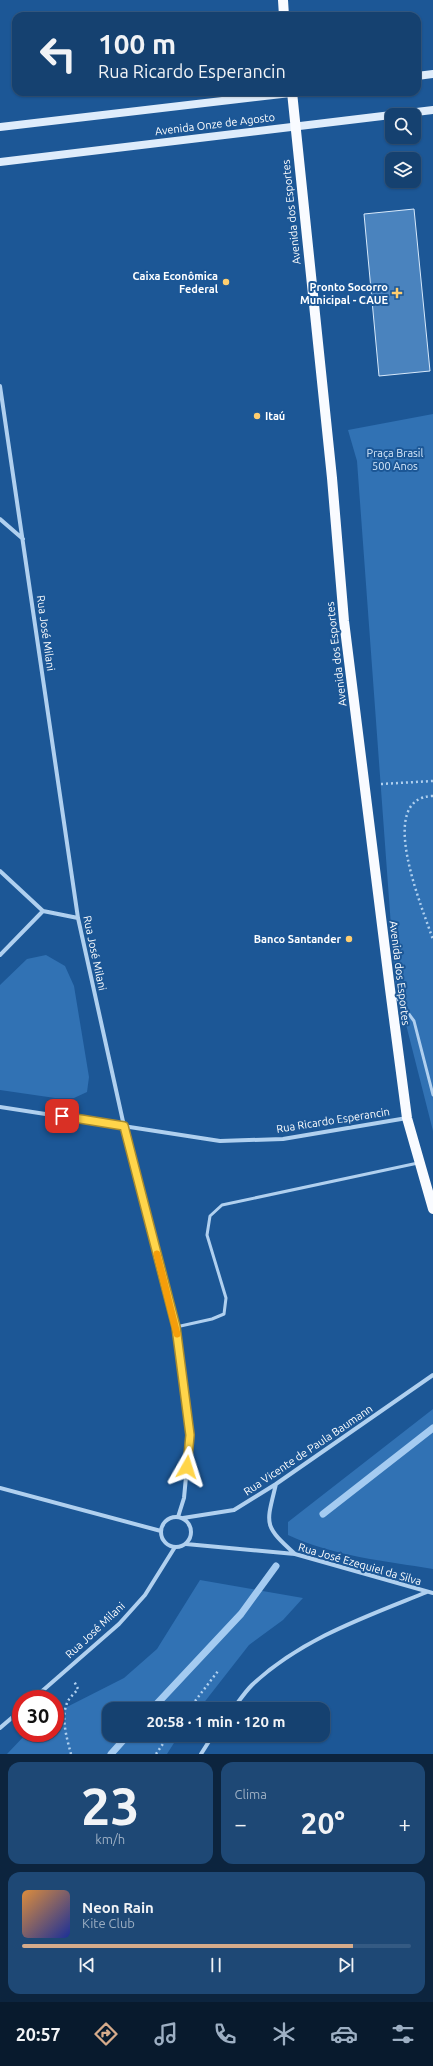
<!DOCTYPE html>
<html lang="pt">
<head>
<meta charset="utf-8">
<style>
  :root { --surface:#154170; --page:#1e4875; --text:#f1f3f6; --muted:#9dafc3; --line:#345a83; --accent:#d6ab8b }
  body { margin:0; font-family:Ubuntu,sans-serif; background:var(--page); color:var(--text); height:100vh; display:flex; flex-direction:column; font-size:15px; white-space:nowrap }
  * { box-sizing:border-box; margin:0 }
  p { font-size:13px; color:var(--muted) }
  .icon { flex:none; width:22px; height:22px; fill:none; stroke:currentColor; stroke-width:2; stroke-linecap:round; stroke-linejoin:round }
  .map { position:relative; height:1754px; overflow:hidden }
  .side { display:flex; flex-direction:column; gap:8px; padding:8px; background:#0c243e; flex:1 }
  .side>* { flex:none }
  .banner { position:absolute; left:12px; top:12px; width:409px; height:84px; border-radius:12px; box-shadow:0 1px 3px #0004,0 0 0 1px var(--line); background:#154170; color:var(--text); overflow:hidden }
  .fabs { position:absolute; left:385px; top:108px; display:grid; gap:8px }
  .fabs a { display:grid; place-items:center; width:36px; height:36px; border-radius:8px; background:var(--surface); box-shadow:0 1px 3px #0004,0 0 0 1px var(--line); font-size:20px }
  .speed { position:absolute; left:12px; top:1690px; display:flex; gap:8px; font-size:20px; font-weight:700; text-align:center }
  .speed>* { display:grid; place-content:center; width:52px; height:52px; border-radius:50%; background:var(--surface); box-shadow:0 1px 3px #0004,0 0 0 1px var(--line); line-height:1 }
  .speed .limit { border:6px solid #d22; background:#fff; color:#111 }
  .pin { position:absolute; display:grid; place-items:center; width:34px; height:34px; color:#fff; margin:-17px; border-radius:8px; box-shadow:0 2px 6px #0006 }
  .me { position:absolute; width:44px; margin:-22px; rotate:6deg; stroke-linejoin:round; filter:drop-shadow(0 0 3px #0008) }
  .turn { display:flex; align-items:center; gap:14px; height:84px; padding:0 20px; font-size:18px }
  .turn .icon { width:52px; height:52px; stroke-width:2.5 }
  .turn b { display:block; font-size:28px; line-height:34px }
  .big { font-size:30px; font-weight:600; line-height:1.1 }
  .side .widget { flex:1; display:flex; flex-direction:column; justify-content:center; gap:6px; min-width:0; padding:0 14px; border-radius:12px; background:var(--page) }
  .side .dial { align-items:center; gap:0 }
  .dial b { font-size:52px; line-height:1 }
  .song { display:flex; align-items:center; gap:12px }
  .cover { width:48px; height:48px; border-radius:6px; background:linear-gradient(135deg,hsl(30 70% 55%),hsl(230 70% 35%)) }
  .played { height:4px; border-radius:2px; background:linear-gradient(90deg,var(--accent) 85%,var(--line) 85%) }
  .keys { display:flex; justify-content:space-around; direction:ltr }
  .heat { display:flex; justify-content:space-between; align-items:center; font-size:22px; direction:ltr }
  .side .tiles { flex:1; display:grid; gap:8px; grid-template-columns:1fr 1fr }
  .widget:last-child { grid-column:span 2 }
  .trip { position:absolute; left:102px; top:1702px; width:228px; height:40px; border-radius:12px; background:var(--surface); box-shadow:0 1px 3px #0004,0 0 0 1px var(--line); font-weight:600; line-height:40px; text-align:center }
  .dock { display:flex; height:64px; justify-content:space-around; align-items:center; background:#081a2d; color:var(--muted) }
  .dock .icon { width:28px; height:28px }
  .dock .current { color:var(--accent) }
  .dock b { font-size:18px; color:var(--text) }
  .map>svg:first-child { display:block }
</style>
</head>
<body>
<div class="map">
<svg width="433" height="1754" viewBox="0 0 433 1754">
  <rect width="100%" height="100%" fill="#1c5796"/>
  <path fill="#3172b4" d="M433,414V1131L395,981L357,461L348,430Z
    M46,955L65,966L74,986L89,1077L87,1092L74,1098H55L0,1090V985L27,959Z
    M433,1409V1569C385,1561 333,1556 288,1535V1522Z
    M200,1580L303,1598L283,1620L249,1645L199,1709H109V1735H179L167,1754H7L27,1733H55V1713L124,1678L157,1649Z"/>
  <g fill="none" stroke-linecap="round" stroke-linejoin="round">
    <path stroke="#a4cbf1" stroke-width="7" d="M323,1514L433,1428
      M152,1709L241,1614L276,1566
      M111,1754L128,1735"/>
  </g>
  <path fill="#4a83be" stroke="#d7e9fb" d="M414,209L430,371L379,376L364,214Z"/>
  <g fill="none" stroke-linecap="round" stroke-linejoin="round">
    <path stroke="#b0d0ef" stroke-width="2.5" stroke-dasharray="2 3" stroke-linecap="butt" d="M381,784L433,781
      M433,796C374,797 424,911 433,940
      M189,1709L218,1671
      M71,1754C67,1739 60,1716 68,1701C70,1697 75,1693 78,1689L74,1681
      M156,1754L169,1735"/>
    <path stroke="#b0d0ef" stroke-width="3" d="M395,995L414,1021L433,1095
      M176,1327L212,1319L224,1314L226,1298L207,1235L210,1216L222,1205L418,1163"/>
    <path stroke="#b0d0ef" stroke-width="4" d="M0,386L78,918L124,1126L176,1327L190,1435L184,1498L178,1517
      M0,519L23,539
      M0,871L43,911L78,918
      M0,955L43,911
      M0,1107L220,1141L283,1139L407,1118
      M276,1484C266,1525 263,1525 295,1554
      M0,1488L161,1531
      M161 1532a15 15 0 1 1 30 0a15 15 0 1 1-30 0Z
      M183,1518L234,1510L276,1484L433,1375
      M186,1544L295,1554L433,1593
      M33,1699L119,1624L145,1595L175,1547
      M233,1709C239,1701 245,1692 252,1685C301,1639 365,1617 427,1592
      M0,1728L21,1710
      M201,1754L213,1735"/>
    <path stroke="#deecfb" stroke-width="8" d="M417,76L433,74
      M0,127L299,92
      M0,162L433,110"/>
    <path stroke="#f9fbff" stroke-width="10" d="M283,0L284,16
      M292,92L332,478L344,621L390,989L407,1118L433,1209"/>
  </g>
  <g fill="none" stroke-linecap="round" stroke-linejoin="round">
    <defs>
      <path id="route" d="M62,1116L124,1126L176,1327L190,1435L187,1467"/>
    </defs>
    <use href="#route" stroke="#a68a30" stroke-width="10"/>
    <use href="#route" stroke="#ffd54a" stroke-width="7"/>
    <path stroke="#f59e0b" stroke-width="7" d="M157,1254L177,1334"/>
  </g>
  <g fill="#ffce6f" stroke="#1c5796" stroke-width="1.5">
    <circle cx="226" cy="282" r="4"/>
    <path d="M395 287h4v4h4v4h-4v4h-4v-4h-4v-4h4z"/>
    <circle cx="257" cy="416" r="4"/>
    <circle cx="349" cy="939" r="4"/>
  </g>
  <g text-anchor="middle" stroke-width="4" stroke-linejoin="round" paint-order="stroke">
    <g font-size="11" fill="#fff" stroke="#1c5796">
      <text transform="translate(215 124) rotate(-7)" y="4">Avenida Onze de Agosto</text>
      <text transform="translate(291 212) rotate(-96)" y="4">Avenida dos Esportes</text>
      <text transform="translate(46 633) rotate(82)" y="4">Rua José Milani</text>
      <text transform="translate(336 654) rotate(-97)" y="4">Avenida dos Esportes</text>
      <text transform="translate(95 953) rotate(78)" y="4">Rua José Milani</text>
      <text transform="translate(400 973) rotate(83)" y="4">Avenida dos Esportes</text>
      <text transform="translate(333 1120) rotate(-9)" y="4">Rua Ricardo Esperancin</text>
      <text transform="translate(308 1450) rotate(-34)" y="4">Rua Vicente de Paula Baumann</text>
      <text transform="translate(360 1564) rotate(16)" y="4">Rua José Ezequiel da Silva</text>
      <text transform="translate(95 1630) rotate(-43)" y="4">Rua José Milani</text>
    </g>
    <g font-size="11" font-weight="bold" fill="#fff" stroke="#1c5796" text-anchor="end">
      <text x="218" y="280">Caixa Econômica<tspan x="218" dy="13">Federal</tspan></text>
      <text x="388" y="291">Pronto Socorro<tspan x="388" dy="13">Municipal - CAUE</tspan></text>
      <text x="265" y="420" text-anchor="start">Itaú</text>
      <text x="341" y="943">Banco Santander</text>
    </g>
    <g font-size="11" fill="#d7e9fb" stroke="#1c5796">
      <text x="395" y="457">Praça Brasil<tspan x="395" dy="13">500 Anos</tspan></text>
    </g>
  </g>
</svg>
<div class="fabs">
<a><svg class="icon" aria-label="search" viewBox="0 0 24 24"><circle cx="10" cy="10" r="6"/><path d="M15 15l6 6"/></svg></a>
<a><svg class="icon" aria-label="layers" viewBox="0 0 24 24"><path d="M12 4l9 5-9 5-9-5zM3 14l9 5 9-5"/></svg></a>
</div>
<div class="speed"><div class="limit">30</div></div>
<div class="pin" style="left:62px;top:1116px;background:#d93025"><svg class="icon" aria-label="arrive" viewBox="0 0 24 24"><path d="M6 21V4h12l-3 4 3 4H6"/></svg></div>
<svg class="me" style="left:187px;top:1467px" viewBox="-20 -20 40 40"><path d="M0-17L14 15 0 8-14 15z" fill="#ffd54a" stroke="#fff" stroke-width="4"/></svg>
<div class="trip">20:58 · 1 min · 120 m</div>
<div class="banner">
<div class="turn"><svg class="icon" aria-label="left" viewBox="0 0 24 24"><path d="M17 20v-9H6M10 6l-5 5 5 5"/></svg><div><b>100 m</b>Rua Ricardo Esperancin</div></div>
</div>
</div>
<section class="side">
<div class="tiles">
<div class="widget dial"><b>23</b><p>km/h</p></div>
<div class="widget"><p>Clima</p>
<div class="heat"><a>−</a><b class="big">20°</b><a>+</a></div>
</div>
<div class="widget">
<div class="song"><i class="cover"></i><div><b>Neon Rain</b><p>Kite Club</p></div></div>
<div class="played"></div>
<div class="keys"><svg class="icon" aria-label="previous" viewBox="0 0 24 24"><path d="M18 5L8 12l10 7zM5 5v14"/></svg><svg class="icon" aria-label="pause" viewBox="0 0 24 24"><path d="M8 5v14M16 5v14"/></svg><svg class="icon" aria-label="next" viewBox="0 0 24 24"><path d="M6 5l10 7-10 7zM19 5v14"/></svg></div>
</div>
</div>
</section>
<nav class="dock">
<b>20:57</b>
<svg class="icon current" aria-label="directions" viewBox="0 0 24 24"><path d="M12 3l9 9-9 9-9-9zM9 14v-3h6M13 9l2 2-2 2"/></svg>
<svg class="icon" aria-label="music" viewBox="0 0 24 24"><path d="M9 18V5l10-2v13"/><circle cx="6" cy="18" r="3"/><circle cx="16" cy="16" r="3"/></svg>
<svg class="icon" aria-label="phone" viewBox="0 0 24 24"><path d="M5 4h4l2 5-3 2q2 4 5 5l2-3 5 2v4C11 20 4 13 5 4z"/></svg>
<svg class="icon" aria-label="climate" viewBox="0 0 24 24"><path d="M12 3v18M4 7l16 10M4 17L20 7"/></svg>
<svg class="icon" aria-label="car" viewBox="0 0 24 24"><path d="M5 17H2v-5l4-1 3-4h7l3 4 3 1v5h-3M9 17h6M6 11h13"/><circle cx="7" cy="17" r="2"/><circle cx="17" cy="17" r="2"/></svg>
<svg class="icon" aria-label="filters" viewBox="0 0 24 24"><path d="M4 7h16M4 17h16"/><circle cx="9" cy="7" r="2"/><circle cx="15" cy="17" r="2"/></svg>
</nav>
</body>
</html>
